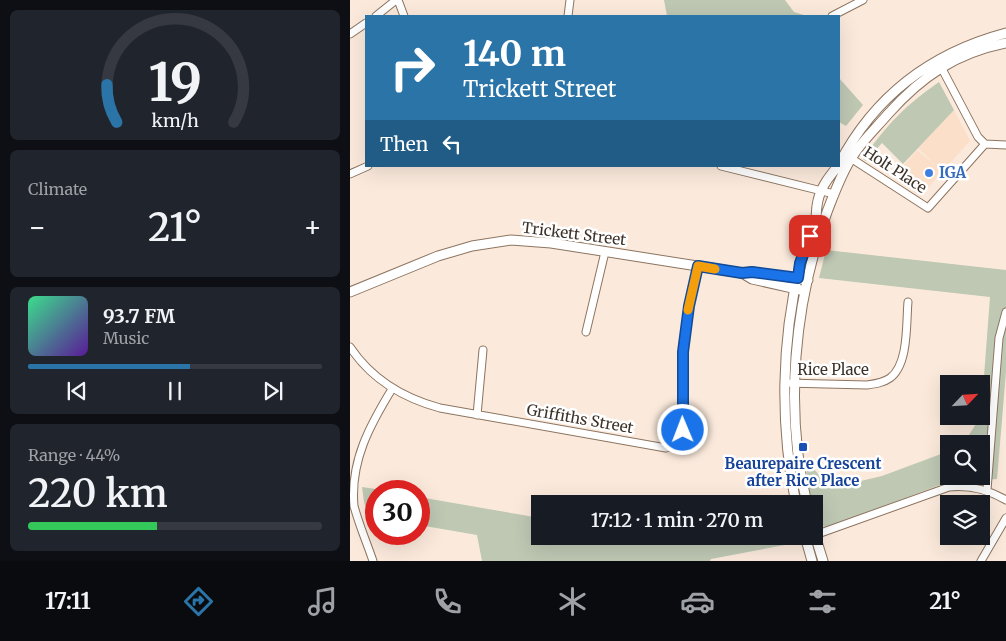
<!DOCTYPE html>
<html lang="en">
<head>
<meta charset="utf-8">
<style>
  :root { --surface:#171b24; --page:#20242c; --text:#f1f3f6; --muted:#9ea1a6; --line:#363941; --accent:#2a74a8 }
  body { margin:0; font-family:Merriweather,serif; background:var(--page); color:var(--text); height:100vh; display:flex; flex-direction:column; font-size:19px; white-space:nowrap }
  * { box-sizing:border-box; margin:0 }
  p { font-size:16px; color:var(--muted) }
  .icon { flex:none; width:28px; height:28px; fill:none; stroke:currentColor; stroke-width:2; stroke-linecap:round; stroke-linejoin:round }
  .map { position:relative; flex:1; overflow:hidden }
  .sheet { display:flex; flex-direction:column; gap:10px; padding:10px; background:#0d0f14; width:350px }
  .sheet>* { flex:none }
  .hud { position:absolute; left:15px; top:15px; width:475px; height:152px; border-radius:0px; box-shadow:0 5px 20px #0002; background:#2a74a8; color:#fff; overflow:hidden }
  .needle { width:32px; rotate:65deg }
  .tools { position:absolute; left:590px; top:375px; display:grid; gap:10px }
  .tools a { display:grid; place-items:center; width:50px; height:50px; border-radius:0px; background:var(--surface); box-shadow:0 5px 20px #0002; font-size:25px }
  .speed { position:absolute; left:15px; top:480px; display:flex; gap:10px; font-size:25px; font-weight:700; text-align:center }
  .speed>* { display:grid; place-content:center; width:65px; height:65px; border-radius:50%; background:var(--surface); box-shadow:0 5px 20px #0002; line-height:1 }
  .speed .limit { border:8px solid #d22; background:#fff; color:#111 }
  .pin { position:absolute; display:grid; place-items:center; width:42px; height:42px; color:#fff; margin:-21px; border-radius:10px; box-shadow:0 2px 8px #0006 }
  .me { position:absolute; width:55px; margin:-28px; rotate:359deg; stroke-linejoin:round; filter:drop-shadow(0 0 4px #0008) }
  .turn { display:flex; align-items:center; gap:18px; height:105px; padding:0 15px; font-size:22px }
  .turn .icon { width:65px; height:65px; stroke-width:2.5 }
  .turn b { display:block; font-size:35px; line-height:42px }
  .then { display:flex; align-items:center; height:48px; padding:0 15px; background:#0003; gap:10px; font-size:19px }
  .big { font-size:38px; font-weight:600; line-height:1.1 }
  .sheet .card { flex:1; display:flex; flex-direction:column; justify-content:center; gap:8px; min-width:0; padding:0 18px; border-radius:8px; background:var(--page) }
  .sheet .dial { align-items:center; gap:0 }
  .dial svg { height:130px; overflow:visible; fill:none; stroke:var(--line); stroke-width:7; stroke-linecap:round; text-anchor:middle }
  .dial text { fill:var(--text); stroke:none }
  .song { display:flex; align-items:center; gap:15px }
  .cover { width:60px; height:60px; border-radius:8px; background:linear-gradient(135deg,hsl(150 70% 55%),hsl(270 70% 35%)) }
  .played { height:5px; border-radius:2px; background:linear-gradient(90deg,var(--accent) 55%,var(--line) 55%) }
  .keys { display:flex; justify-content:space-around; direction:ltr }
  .heat { display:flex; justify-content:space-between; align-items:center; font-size:28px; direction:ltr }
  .charge { height:8px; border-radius:4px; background:linear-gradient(90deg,#34c759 44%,var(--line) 0) }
  .trip { position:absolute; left:181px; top:495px; width:292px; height:50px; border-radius:0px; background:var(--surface); box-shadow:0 5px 20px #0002; font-weight:600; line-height:50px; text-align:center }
  .menu { display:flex; height:80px; justify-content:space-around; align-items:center; background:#090b0e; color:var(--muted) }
  .menu .icon { width:35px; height:35px }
  .menu .on { color:var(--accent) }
  .menu b { font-size:22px; color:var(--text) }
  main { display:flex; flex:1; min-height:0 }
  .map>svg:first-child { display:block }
</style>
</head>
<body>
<main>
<section class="sheet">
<div class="card dial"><svg viewBox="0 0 100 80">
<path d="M14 69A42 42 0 1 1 86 69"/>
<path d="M14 69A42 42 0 0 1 8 46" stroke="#2a74a8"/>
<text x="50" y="56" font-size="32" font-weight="700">19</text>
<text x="50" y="72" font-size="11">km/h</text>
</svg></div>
<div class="card"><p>Climate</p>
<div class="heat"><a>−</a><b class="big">21°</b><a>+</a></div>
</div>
<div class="card">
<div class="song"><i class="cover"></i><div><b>93.7 FM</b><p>Music</p></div></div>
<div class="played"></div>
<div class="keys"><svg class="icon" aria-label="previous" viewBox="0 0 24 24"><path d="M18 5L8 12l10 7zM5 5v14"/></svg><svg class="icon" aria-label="pause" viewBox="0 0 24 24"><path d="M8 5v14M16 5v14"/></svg><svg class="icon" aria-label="next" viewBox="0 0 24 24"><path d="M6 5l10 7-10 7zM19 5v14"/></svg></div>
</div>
<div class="card"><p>Range · 44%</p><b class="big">220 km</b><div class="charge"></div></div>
</section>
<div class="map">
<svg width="656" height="561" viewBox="0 0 656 561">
  <rect width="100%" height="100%" fill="#fbeadc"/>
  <path fill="#fbdfc9" d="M604,110L620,141L570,196L543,178L567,150L585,165L568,148Z"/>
  <path fill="#bec8b3" d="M314,0H435L444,12L457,16H317Z
    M489,78L513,105L496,126L489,122Z
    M589,82L604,110L553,164L532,143L516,161L513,159C535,126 557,104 589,82Z
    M476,250L656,270V372L647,479L595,483L478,527L468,526L465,516V504H463L457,481V470L461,466L481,488L532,476L599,451V476H631V444H611L617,438L631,416L640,297L469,278Z
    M12,487L39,491H26V518L18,516L14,502Z
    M69,497L190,518V536H295L321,539L336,536H447L448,539L445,543L361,559L360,561H132L127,535L69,525Z"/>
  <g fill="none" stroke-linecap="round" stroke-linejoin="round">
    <defs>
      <path id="minor" d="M48,0L54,16
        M26,16L46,0
        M218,16L220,0
        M482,16L513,0
        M0,34L16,23
        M635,144L656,145
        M499,157L578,208L635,144L628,137L590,65
        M371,166L484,194
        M0,174L18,166
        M236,332L255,252
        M0,347C22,380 53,398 90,408L316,448C327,445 331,441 333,430V352L339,306L348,266
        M435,383L517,385C525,384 533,383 540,378C559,364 556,323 558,302
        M127,415L133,350
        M637,490L649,338L656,312
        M465,535L599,487C620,485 637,489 656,500
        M23,561C17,543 9,525 4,506C0,461 20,425 42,389
        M631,561L656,518"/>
      <path id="tertiary" d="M489,164C525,95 581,53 656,33
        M392,273L402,279L451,290
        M0,292L88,256L122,246L161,240L201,243L392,273L402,272L458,280
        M446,504C430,426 431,342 450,265C453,251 460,238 464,225C467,219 466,212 467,206C469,190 477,179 488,166
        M457,504C434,409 444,303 477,212C484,194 491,174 502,157C512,141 526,128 538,114C572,76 606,53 656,43
        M465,535L473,561
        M455,536L462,561"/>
    </defs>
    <use href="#minor" stroke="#8d745f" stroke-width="9"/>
    <use href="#tertiary" stroke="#8d745f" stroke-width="11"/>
    <use href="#minor" stroke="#fff" stroke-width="7"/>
    <use href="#tertiary" stroke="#fff" stroke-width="9"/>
  </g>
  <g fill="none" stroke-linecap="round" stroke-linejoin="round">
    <defs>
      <path id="route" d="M333,430V352L339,306L348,266L392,273L402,272L448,278L450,263L460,236"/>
    </defs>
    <use href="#route" stroke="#114b97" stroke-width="12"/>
    <use href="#route" stroke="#1a73e8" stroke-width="9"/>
    <path stroke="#f59e0b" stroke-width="9" d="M338,310L348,266L365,269"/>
  </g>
  <circle fill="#3f7fe0" stroke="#fff" stroke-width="2" cx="579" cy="173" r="5"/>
  <rect fill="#1a4fb4" stroke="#fff" stroke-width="2" x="448" y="442" width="10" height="10" rx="2.5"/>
  <g text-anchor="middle" stroke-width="5" stroke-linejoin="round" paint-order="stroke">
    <g font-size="15" fill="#3d3229" stroke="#fff">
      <text transform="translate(545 170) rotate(33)" y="5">Holt Place</text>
      <text transform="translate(224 234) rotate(7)" y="5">Trickett Street</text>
      <text x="483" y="375">Rice Place</text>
      <text transform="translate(230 419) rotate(10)" y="5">Griffiths Street</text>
    </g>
    <g font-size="15" font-weight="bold" fill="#366cbe" stroke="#fff" text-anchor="start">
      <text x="589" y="178">IGA</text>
    </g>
    <g font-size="15" font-weight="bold" fill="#164399" stroke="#fff">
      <text x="453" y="469">Beaurepaire Crescent<tspan x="453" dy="17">after Rice Place</tspan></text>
    </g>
  </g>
</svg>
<div class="tools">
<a><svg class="needle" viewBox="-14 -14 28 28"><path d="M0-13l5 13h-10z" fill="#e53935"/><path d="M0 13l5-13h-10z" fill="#9ea1a6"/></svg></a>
<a><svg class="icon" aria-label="search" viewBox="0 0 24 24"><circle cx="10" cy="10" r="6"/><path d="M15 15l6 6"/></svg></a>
<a><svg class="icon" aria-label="layers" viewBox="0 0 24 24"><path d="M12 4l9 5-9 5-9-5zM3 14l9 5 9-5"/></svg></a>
</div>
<div class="speed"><div class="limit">30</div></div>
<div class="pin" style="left:460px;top:236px;background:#d93025"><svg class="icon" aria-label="arrive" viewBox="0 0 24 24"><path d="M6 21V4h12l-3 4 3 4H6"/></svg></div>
<svg class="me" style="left:333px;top:430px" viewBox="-20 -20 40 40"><circle r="17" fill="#1a73e8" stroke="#fff" stroke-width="3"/><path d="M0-11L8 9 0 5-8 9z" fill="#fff"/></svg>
<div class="trip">17:12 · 1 min · 270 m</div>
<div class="hud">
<div class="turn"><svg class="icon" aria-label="right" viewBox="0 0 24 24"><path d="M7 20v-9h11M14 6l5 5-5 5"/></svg><div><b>140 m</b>Trickett Street</div></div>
<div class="then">Then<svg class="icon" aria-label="left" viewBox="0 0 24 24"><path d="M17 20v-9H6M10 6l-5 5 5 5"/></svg></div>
</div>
</div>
</main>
<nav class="menu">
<b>17:11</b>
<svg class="icon on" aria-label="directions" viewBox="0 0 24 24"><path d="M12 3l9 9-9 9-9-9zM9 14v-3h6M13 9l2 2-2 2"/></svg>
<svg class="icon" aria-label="music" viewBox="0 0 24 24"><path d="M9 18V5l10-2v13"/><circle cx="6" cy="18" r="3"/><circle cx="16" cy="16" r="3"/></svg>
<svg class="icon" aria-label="phone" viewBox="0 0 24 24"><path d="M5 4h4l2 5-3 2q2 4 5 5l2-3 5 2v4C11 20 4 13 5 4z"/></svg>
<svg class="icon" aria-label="climate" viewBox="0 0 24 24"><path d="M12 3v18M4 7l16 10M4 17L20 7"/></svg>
<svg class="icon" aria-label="car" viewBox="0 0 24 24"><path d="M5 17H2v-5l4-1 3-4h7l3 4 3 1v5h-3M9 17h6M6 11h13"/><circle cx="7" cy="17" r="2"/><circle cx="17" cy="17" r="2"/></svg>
<svg class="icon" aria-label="filters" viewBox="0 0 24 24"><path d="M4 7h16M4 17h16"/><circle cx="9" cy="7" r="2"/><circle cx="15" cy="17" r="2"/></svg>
<b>21°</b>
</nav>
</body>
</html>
